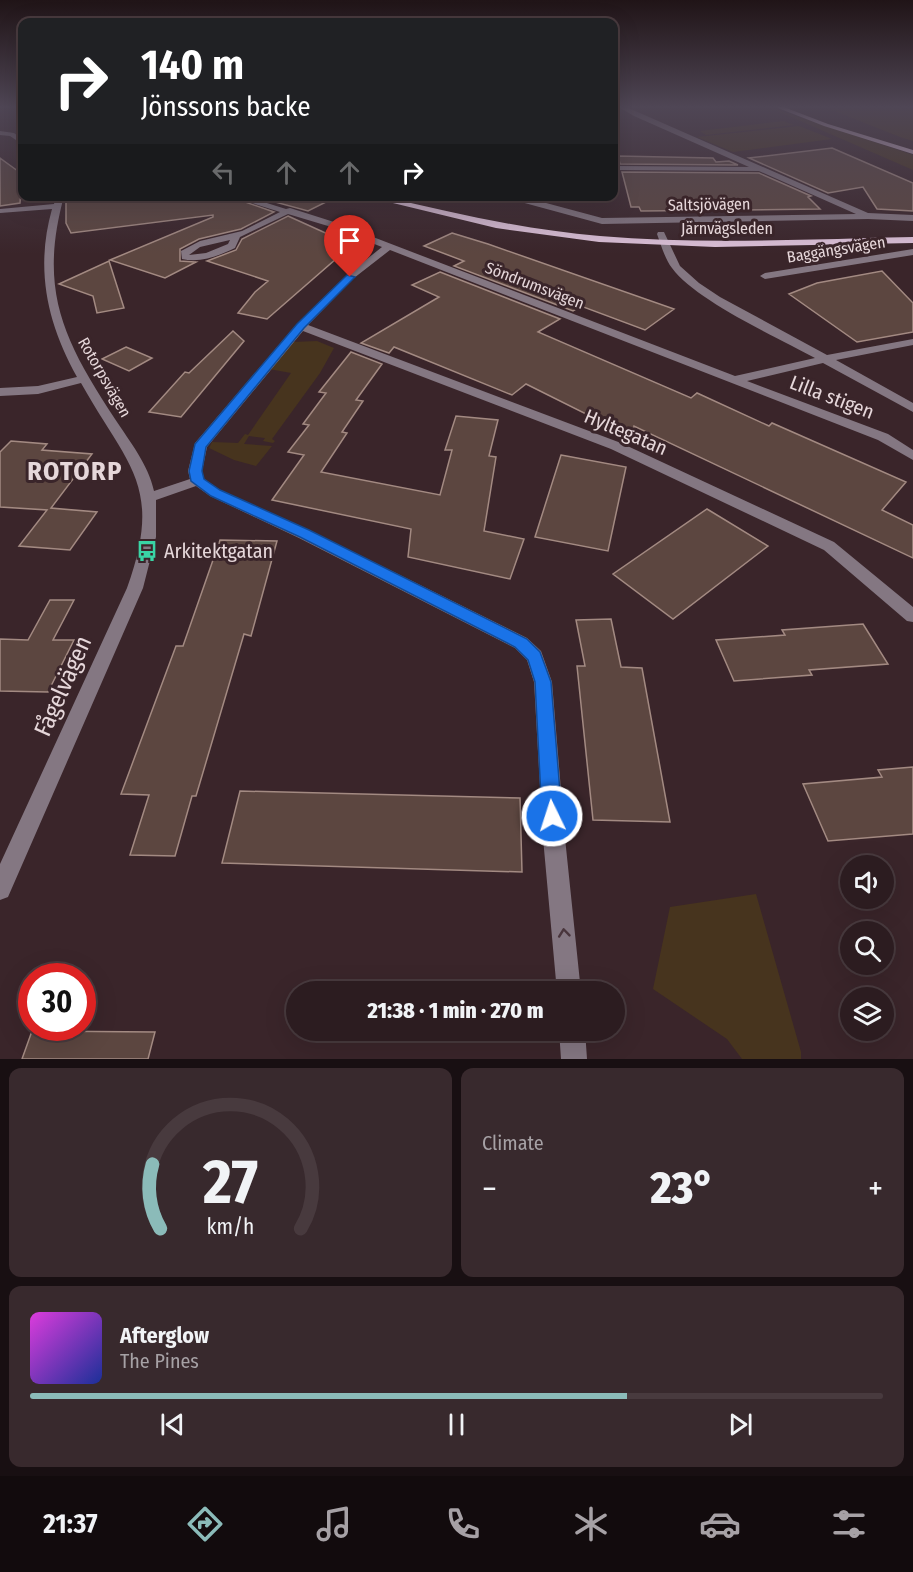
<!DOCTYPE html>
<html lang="en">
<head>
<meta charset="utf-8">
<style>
  :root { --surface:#2c1c20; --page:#38292d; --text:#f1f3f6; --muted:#a6a1a5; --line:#483a3e; --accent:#8bbbb9 }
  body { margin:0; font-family:"Fira Sans Condensed",sans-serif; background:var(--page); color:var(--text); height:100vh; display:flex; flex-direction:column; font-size:22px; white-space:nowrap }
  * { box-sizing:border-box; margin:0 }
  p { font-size:20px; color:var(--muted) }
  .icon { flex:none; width:33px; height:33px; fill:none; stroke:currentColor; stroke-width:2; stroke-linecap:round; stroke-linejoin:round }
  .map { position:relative; height:1059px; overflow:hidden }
  .side { display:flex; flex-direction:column; gap:9px; padding:9px; background:#180f12; flex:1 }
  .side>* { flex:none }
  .hud { position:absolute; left:18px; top:18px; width:600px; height:183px; border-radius:12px; box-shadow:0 6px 24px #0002,0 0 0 2px var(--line); background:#202124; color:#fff; overflow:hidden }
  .tools { position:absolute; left:840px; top:855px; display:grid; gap:12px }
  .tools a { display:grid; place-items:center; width:54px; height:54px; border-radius:50%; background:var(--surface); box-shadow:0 6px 24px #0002,0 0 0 2px var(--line); font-size:30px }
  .speed { position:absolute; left:18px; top:963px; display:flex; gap:12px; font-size:30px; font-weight:700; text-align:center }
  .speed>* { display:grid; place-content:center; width:78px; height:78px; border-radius:50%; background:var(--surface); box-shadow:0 6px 24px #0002,0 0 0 2px var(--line); line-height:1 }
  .speed .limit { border:9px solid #d22; background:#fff; color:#111 }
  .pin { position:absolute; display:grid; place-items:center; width:51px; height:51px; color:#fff; margin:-62px -26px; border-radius:50% 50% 50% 0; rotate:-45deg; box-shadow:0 0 6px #0007 }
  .pin .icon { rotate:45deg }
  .me { position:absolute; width:66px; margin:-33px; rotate:356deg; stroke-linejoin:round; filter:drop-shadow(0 0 4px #0008) }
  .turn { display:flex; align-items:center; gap:21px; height:126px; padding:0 24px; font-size:27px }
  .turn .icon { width:78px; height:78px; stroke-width:2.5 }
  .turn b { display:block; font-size:42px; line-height:51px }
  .lanes { display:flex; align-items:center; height:57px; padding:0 24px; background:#0003; justify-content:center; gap:30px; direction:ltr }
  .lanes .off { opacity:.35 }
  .big { font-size:45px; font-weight:800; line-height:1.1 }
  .side .card { flex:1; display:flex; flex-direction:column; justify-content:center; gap:9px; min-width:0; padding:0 21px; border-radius:12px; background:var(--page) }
  .side .dial { align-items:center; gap:0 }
  .dial svg { height:156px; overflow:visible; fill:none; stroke:var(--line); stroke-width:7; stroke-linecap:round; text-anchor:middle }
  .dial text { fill:var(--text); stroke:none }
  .song { display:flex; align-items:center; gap:18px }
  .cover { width:72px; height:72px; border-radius:9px; background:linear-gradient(135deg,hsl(300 70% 55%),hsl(230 70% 35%)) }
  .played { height:6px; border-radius:3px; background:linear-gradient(90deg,var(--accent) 70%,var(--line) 70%) }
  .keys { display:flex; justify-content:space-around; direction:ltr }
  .heat { display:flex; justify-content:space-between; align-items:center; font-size:33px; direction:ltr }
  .side .tiles { flex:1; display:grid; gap:9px; grid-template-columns:1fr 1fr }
  .card:last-child { grid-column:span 2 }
  .trip { position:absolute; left:286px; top:981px; width:339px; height:60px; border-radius:30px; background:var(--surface); box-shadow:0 6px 24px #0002,0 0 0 2px var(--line); font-weight:800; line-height:60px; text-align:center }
  .dock { display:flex; height:96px; justify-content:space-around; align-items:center; background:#120b0d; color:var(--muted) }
  .dock .icon { width:42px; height:42px }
  .dock .on { color:var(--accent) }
  .dock b { font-size:27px; color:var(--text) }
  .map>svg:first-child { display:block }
</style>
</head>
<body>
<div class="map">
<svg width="913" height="1059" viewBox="0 0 913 1059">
  <rect width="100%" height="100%" fill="#3a252a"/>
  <path fill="#47341e" d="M766,106L913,155V170Z
    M822,106H913V141L900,137Z
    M783,121L794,125L706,135L700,131Z
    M799,126L832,139L733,152L697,137Z
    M317,341L334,348L320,373L272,439L275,441L273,443L263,441L265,438L249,436L244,444L272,446L256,466L234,460L209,448L212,442L238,443L245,434L248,435L291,373L269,369L293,342Z
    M756,894L801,1052V1059H742L727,1039L653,989L670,907Z"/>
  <path fill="#5c4640" stroke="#a38a82" stroke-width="1.5" d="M832,148L913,183V211L877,209L863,187L828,193L749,158Z
    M618,156L713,158L716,162L729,161L738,165L620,164Z
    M0,158L22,174L20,203L0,206Z
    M622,172L759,173L811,196L808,197L820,209L641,211L639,207H631Z
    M66,196H228L274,212L241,229L199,239L180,249V261L196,262L165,278L110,260L213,217V215L71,233L66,223Z
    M253,196H338L308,211Z
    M288,216L352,245L267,319L238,313L255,292L268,281L207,261L236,250L242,239Z
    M452,233L488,244L674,309L645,330L581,306L573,311L454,266L464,261L424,246Z
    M109,261L124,308L97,313L93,296L59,284Z
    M882,271L913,303V332L857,342L789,294L817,283Z
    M440,272L560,319L538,332L691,398L697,393L769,426L772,423L906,482L882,510L913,525V558L634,426L632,437L526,384L512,395L394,347L389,353L361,343L439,297L412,285Z
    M233,331L244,341L181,417L149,412L185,372L189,373Z
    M126,347L152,358L129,371L102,359Z
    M351,352L382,364L356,400L363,401L342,432L347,433L321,472L440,495L452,450H445L456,416L498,420L489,456L496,457L484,531L524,539L510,579L408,557L411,529L272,500L304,455L288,452L309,425L303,424L326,393L319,392Z
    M11,441L47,444L42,450L92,454L51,508L97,512L70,550L19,546L47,510L0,507V452Z
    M561,455L626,467L608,551L535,537Z
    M707,509L768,546L673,619L613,574Z
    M220,540L277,541L251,636L244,634L196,796H192L175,856L130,855L149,795L121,794L176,646H183Z
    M50,600H74L53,640H74L48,692L0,691V639L28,640Z
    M611,619L621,667L642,668L670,822L593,820L577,666H585L576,620Z
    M863,624L888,664L809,670L812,675L734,681L716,640L785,635L782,630Z
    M913,767V834L828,841L803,784L882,777L878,770Z
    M240,791L520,798L522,872L222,863Z
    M32,1031L155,1032L148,1059H22Z"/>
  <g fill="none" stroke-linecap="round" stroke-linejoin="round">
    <path fill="#847782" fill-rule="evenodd" d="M617,106H624L868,213L913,215V221L868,219L602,224L506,198L520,196L602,218L856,214L759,171L614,170V166L749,167L634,116Z
      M0,131L14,133L22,139V144L10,136L0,135Z
      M56,196H64C38,291 64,341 115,419C130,442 148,464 154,491L190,479L188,471L195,443L297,324L348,274L382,247L328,226L288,214L240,237L235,248C218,256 201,263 182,259L181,251L200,241L242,231L280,212L230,196H244L286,209L290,208L334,222L735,376L815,358C778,338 695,300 672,268C665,259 661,245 657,234L658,232H664L680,266L699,283L720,297L827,355L913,339V345L836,360L913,403V412L823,363L747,381L888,434L913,450V460L878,440L390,250L354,278L308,325L621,443L834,542L913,607V622L907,621L824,550L611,449L303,331L207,447L202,471L204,479L220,490L309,530L527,638L541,651L552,682L565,838L581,992H557L543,838L534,682L527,660L515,648L299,538L210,496L196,486L156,500V537L143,588L8,897L0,900V864L127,588C164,485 128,467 81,383L38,394L0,396V388L38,386L77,377C47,323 35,269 52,209L0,213V209L54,204ZM230,240L228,244L206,253L189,255L200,247Z
      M483,196H493L484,201L480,199Z
      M913,249V255L765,279L760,276L765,273Z
      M559,1030H585L587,1059H561Z"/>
    <path fill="#ddc2d9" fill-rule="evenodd" d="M773,106H781L828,124L913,150V154L824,126Z
      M364,196H381C453,213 526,230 600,236C704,245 809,239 913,237V243L715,247L599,242L496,228Z"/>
  </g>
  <defs><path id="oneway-chevron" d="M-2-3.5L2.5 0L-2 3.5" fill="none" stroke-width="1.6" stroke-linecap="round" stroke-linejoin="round" transform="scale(1.5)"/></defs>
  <use stroke="#49353c" href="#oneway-chevron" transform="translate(564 933) rotate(-96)"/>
  <linearGradient id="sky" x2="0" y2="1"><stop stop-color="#201417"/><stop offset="0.42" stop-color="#4f4655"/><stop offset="1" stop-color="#4f4655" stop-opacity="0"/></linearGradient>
  <rect width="913" height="254" fill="url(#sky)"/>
  <path fill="#1a73e8" stroke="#114b97" stroke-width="1.5" d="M347,275L355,277L304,328L206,447L202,471L204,479L220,490L309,530L527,639L540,652L551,682L562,816L559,822L552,825L545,822L542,816L535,682L528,660L515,647L300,537L211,496L191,481L189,471L195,444L297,324Z"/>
  <defs>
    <symbol id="bus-bare" viewBox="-9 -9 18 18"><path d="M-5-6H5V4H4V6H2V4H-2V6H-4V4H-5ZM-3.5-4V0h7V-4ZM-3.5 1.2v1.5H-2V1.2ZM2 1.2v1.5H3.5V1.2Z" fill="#39d4a5" stroke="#3a252a" stroke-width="2.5" paint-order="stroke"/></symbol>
  </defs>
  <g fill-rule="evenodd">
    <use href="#bus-bare" x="132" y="536" width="30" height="30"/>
  </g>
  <g text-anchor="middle" stroke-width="6" stroke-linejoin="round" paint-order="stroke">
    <g font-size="16" fill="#e6d7da" stroke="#3a252a">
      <text transform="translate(709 204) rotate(-1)" y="6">Saltsjövägen</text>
      <text x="727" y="234">Järnvägsleden</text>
      <text transform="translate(836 249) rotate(-9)" y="6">Baggängsvägen</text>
      <text transform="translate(535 285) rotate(21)" y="6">Söndrumsvägen</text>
      <text transform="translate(105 377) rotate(60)" y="6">Rotorpsvägen</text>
    </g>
    <g font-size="20" fill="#e6d7da" stroke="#3a252a">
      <text transform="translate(832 397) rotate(21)" y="7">Lilla stigen</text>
      <text transform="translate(626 432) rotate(23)" y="7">Hyltegatan</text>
    </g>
    <g font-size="20" fill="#e6d7da" stroke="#3a252a" text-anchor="start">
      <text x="164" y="558">Arkitektgatan</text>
    </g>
    <g font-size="24" fill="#e6d7da" stroke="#3a252a">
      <text transform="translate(63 686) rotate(-66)" y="8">Fågelvägen</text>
    </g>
    <g font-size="26" font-weight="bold" letter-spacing="1.5" fill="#e6d7da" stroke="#3a252a">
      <text x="75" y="480">ROTORP</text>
    </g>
  </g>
</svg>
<div class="tools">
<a><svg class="icon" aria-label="sound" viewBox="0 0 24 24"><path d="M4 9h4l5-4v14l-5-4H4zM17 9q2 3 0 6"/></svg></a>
<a><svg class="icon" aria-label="search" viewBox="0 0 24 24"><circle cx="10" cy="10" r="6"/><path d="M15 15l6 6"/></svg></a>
<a><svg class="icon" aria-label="layers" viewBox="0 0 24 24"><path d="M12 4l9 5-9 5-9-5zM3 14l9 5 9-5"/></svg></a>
</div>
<div class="speed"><div class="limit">30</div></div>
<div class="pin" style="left:350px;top:277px;background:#d93025"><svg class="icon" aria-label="arrive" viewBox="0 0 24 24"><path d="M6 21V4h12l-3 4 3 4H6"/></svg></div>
<svg class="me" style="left:552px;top:816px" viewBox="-20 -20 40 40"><circle r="17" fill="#1a73e8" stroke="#fff" stroke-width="3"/><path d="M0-11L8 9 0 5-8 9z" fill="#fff"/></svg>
<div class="trip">21:38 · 1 min · 270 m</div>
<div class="hud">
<div class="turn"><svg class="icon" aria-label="right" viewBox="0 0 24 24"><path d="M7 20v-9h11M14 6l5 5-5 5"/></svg><div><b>140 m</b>Jönssons backe</div></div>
<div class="lanes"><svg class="icon off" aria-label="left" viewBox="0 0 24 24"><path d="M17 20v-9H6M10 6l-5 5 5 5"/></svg><svg class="icon off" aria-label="ahead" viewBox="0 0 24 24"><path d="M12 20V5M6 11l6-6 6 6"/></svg><svg class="icon off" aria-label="ahead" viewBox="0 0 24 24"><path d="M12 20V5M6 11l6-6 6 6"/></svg><svg class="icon" aria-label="right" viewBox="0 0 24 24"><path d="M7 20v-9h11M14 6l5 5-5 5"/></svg></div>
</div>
</div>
<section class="side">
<div class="tiles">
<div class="card dial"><svg viewBox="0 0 100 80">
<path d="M14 69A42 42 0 1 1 86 69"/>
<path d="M14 69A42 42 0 0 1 10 36" stroke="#8bbbb9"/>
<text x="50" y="56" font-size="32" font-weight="700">27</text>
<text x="50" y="72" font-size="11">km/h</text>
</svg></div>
<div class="card"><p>Climate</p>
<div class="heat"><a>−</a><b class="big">23°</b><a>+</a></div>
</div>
<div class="card">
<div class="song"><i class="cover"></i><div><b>Afterglow</b><p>The Pines</p></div></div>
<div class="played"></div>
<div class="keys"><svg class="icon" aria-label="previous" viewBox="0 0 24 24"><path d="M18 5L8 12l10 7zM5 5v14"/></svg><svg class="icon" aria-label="pause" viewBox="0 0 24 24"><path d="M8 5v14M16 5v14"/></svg><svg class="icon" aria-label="next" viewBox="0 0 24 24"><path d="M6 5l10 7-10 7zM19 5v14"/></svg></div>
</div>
</div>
</section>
<nav class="dock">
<b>21:37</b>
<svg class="icon on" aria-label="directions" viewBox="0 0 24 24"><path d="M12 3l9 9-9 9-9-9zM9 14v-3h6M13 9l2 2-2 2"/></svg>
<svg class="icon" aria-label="music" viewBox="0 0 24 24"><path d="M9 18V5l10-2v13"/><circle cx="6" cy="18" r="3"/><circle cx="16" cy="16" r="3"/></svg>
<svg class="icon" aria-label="phone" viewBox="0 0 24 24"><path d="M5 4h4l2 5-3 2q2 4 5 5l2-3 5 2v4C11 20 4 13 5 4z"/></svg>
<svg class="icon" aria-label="climate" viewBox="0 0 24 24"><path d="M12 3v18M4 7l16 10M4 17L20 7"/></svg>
<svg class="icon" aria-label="car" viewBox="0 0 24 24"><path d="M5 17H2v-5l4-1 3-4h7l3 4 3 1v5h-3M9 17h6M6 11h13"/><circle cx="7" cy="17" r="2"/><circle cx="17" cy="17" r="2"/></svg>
<svg class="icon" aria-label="filters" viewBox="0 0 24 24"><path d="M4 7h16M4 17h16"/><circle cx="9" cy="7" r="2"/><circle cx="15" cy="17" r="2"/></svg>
</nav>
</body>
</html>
